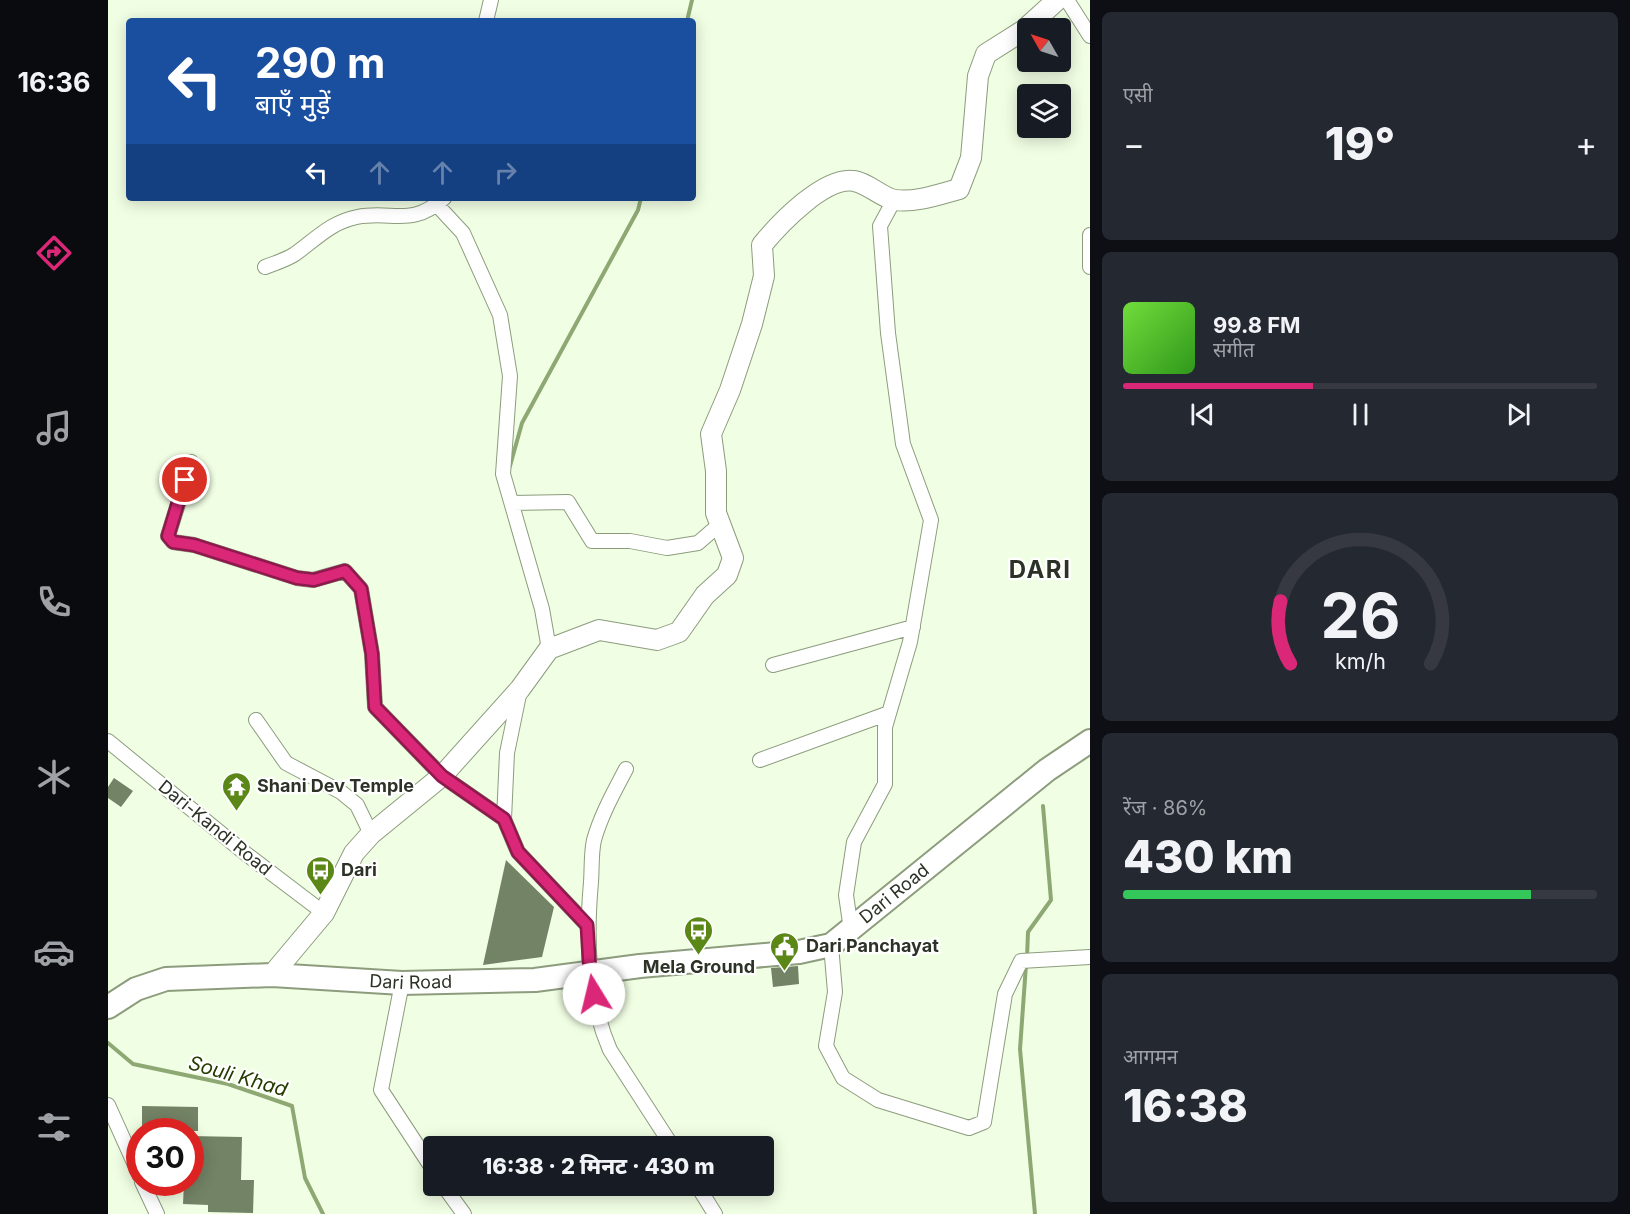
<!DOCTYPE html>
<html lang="hi">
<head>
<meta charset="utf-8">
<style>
  :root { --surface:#171b24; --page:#242831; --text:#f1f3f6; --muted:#9ea1a6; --line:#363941; --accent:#db2777 }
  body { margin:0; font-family:Inter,"Noto Sans Devanagari",sans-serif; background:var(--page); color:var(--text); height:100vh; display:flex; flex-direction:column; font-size:22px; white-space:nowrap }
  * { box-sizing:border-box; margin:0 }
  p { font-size:20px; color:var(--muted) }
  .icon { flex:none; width:33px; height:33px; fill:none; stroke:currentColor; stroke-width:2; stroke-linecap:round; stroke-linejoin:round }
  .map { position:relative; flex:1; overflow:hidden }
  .sheet { display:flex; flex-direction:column; gap:12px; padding:12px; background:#0d0f14; width:540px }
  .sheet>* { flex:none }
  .guide { position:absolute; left:18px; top:18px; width:570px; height:183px; border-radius:6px; box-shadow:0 3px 15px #0003; background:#1a4fa0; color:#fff; overflow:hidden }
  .needle { width:39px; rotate:309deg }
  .buttons { position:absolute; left:909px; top:18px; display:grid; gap:12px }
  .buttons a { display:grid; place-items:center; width:54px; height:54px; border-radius:6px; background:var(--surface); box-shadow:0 3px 15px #0003; font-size:30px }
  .speed { position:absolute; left:18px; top:1118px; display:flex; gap:12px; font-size:30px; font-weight:700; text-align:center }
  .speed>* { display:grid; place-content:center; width:78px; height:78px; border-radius:50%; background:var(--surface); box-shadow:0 3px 15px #0003; line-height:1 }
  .speed .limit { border:9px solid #d22; background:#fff; color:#111 }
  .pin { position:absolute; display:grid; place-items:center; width:51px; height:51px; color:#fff; margin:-26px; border:3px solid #fff; border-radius:50%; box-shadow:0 2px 6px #0007 }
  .me { position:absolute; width:66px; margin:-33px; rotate:351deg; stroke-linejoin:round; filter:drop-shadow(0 0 4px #0008) }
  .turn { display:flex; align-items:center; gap:21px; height:126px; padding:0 30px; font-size:27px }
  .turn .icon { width:78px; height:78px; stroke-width:2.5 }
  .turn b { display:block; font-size:42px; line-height:51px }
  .lanes { display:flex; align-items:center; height:57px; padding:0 30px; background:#0003; justify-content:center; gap:30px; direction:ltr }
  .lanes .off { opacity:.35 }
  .big { font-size:45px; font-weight:800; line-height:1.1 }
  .sheet .widget { flex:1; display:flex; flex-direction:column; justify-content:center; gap:9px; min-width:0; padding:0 21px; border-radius:9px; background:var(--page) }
  .sheet .dial { align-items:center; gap:0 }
  .dial svg { height:156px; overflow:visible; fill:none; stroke:var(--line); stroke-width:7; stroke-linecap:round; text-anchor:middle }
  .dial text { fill:var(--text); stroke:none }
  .song { display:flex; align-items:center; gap:18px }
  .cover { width:72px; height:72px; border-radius:9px; background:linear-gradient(135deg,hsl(100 70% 55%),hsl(110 70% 35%)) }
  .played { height:6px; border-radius:3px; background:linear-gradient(90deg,var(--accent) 40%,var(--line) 40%) }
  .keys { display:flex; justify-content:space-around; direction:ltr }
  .heat { display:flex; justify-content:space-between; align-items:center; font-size:33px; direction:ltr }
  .charge { height:9px; border-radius:4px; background:linear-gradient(90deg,#34c759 86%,var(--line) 0) }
  .trip { position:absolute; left:315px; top:1136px; width:351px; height:60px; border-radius:6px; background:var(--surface); box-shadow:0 3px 15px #0003; font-weight:800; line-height:60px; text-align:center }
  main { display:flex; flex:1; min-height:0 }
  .menu { display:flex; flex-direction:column; width:108px; justify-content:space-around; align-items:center; background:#090b0e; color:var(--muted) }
  .menu .icon { width:42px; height:42px }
  .menu .selected { color:var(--accent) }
  .menu b { font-size:27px; color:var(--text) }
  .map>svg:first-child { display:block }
</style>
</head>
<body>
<main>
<nav class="menu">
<b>16:36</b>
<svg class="icon selected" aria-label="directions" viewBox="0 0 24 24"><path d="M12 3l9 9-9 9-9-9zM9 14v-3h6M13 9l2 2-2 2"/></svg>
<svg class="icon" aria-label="music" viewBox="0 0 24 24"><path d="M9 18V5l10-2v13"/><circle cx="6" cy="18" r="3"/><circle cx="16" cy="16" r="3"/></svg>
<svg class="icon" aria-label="phone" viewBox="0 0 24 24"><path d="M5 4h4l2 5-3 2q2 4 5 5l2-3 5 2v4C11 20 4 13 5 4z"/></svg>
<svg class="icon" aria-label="climate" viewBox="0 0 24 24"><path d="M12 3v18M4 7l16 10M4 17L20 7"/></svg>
<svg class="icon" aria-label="car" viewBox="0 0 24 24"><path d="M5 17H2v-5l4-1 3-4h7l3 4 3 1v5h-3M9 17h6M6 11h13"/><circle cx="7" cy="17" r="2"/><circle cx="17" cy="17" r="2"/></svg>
<svg class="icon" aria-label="filters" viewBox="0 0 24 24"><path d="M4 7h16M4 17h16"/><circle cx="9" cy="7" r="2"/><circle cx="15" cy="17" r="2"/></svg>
</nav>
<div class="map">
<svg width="982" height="1214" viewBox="0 0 982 1214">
  <rect width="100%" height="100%" fill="#f0fee3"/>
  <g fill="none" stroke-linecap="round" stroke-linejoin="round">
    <path stroke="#8ea874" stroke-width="4" d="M579,21L584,0
      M402,466L414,423L530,210L533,198
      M919,957L920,932L943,900L935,806
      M918,965L912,1049L927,1214
      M0,1043L25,1064L120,1084L184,1106L197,1178L215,1214"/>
  </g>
  <path fill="#738365" d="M6,778L25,791L13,807L0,798V787Z
    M398,860L446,907L434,957L375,965Z
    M690,966L691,984L665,987L663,968Z
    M34,1106L90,1107V1131H34Z
    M82,1136L134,1137L133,1180H146L145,1213L100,1212V1205L75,1204L76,1182H82Z"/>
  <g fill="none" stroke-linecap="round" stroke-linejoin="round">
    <defs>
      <path id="street" d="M959,0L982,36
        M378,21L383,0
        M329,205L355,233L392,315L402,376L395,474L434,609L441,649
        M982,235V267
        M157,267C167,263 178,260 187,254C208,239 223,222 249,217C285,210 303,228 336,198
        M83,462L60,536L65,542L86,545L189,578L205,580L237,571L253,589L264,654L267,707L334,776L396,819L410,852L479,925
        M404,503L460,502L484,541H522L559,548L590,543L612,524
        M665,665L805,627
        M148,720L178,763L233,792L249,805L263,834
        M0,741L137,853L216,913
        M652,760L781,713
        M518,769C506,792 493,815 486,840C483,853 484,869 483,882C478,938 479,997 502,1050L564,1146
        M396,819L399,753L412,690
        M743,930L738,895L746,842L777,784V727L802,642L823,520L795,444L780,333L772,226L786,200
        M723,945L727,992L718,1046L735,1078L770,1100L861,1128L876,1122L897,994L913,961L982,957
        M294,983L273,1090L326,1171
        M0,1105L32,1176
        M34,1182L49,1214
        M335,1185L356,1214
        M589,1185L607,1214"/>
      <path id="secondary" d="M164,975L216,913L246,853L263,834L334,776L412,689L441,649L491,630L549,640L571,632L597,595L619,575L625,558L608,513V471L603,434L622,390L644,324L656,276L654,245C672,223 717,176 746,181C760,183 774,198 787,200C808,203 832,194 851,189L863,158L870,76L878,54L916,30L949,0"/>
      <g id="primary">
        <path id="s1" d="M0,1007L28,989L58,979L164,975L294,983L427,980L532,966L691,952L723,945L939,770L982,741"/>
      </g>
    </defs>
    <use href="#street" stroke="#8c9c7d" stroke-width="16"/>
    <use href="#secondary" stroke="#8c9c7d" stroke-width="22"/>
    <use href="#primary" stroke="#8c9c7d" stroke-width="26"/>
    <use href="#street" stroke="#fff" stroke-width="14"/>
    <use href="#secondary" stroke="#fff" stroke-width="20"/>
    <use href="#primary" stroke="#fff" stroke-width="22"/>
  </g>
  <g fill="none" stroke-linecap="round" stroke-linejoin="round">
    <defs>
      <path id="route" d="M77,480L60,536L65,542L86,545L189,578L206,580L237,571L253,589L264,654L267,707L334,776L396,819L410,852L479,925L482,973L486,994"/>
    </defs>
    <use href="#route" stroke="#8e194d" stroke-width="15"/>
    <use href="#route" stroke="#db2777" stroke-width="10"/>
  </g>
  <defs>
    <symbol id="temple-pin" viewBox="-11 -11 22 30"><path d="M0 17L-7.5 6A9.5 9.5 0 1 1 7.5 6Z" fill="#5b8716" stroke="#fff"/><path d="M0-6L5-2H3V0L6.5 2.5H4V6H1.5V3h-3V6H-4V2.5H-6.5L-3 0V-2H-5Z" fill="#fff"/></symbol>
    <symbol id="bus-pin" viewBox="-11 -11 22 30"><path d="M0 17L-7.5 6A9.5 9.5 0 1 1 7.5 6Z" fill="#5b8716" stroke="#fff"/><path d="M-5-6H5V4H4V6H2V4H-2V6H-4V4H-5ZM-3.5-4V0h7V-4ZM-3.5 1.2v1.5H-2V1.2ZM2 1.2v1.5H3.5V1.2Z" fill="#fff"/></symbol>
    <symbol id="civic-pin" viewBox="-11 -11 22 30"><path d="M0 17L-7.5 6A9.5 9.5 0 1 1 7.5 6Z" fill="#5b8716" stroke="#fff"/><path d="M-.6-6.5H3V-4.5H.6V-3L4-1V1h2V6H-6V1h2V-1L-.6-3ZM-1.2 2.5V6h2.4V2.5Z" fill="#fff"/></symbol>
  </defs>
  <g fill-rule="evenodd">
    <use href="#temple-pin" x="112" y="770" width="33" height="45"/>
    <use href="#bus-pin" x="196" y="854" width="33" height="45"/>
    <use href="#bus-pin" x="574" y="914" width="33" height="45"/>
    <use href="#civic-pin" x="660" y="930" width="33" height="45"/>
  </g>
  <g text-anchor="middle" stroke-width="4.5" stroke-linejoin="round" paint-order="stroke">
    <g font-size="18" font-weight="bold" fill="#2c3326" stroke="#fff" text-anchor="start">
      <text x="149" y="792">Shani Dev Temple</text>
      <text x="233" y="876">Dari</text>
      <text x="698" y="952">Dari Panchayat</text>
      <text x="591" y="973" text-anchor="middle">Mela Ground</text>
    </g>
    <g font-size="18" fill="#2c3326" stroke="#fff">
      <text transform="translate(107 828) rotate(39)" y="6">Dari-Kandi Road</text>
      <text dy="6" stroke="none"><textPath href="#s1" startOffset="814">Dari Road</textPath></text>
      <text dy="6" stroke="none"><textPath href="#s1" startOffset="310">Dari Road</textPath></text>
    </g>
    <g font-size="20" font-style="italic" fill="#253c01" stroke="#fff">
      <text transform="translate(130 1076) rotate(16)" y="7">Souli Khad</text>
    </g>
    <g font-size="24" font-weight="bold" letter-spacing="1.5" fill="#2c3326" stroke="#fff">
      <text x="932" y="578">DARI</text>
    </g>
  </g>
</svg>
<div class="buttons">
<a><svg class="needle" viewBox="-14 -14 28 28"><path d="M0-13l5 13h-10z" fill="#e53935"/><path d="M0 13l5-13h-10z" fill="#9ea1a6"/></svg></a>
<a><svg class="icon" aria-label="layers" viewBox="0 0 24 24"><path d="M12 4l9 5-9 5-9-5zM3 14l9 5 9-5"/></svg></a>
</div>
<div class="speed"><div class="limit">30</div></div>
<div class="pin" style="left:77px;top:480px;background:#d93025"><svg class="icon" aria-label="arrive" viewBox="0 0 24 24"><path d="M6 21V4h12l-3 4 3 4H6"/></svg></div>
<svg class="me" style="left:486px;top:994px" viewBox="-20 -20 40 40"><circle r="19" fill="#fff"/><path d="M0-13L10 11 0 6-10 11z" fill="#db2777"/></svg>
<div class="trip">16:38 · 2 मिनट · 430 m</div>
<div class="guide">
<div class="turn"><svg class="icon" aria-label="left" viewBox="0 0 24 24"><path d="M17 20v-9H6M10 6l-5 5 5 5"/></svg><div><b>290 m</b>बाएँ मुड़ें</div></div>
<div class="lanes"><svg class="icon" aria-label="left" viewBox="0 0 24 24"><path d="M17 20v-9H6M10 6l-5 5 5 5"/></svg><svg class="icon off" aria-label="ahead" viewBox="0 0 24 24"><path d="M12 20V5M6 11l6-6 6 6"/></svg><svg class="icon off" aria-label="ahead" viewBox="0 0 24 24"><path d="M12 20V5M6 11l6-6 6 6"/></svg><svg class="icon off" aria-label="right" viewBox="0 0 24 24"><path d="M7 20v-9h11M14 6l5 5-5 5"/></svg></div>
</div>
</div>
<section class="sheet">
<div class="widget"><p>एसी</p>
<div class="heat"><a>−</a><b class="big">19°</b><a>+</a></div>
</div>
<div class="widget">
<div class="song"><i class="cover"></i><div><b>99.8 FM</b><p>संगीत</p></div></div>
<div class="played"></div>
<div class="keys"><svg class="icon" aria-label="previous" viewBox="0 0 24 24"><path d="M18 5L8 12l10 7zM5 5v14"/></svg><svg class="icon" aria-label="pause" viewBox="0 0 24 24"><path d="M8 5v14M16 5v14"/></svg><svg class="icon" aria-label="next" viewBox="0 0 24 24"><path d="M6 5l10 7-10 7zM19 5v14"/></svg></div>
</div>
<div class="widget dial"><svg viewBox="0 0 100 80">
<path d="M14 69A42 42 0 1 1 86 69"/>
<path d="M14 69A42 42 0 0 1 9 37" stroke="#db2777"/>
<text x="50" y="56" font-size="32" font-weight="700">26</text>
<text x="50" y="72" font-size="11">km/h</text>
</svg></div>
<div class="widget"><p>रेंज · 86%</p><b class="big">430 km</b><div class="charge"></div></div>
<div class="widget"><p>आगमन</p><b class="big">16:38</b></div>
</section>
</main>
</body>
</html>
